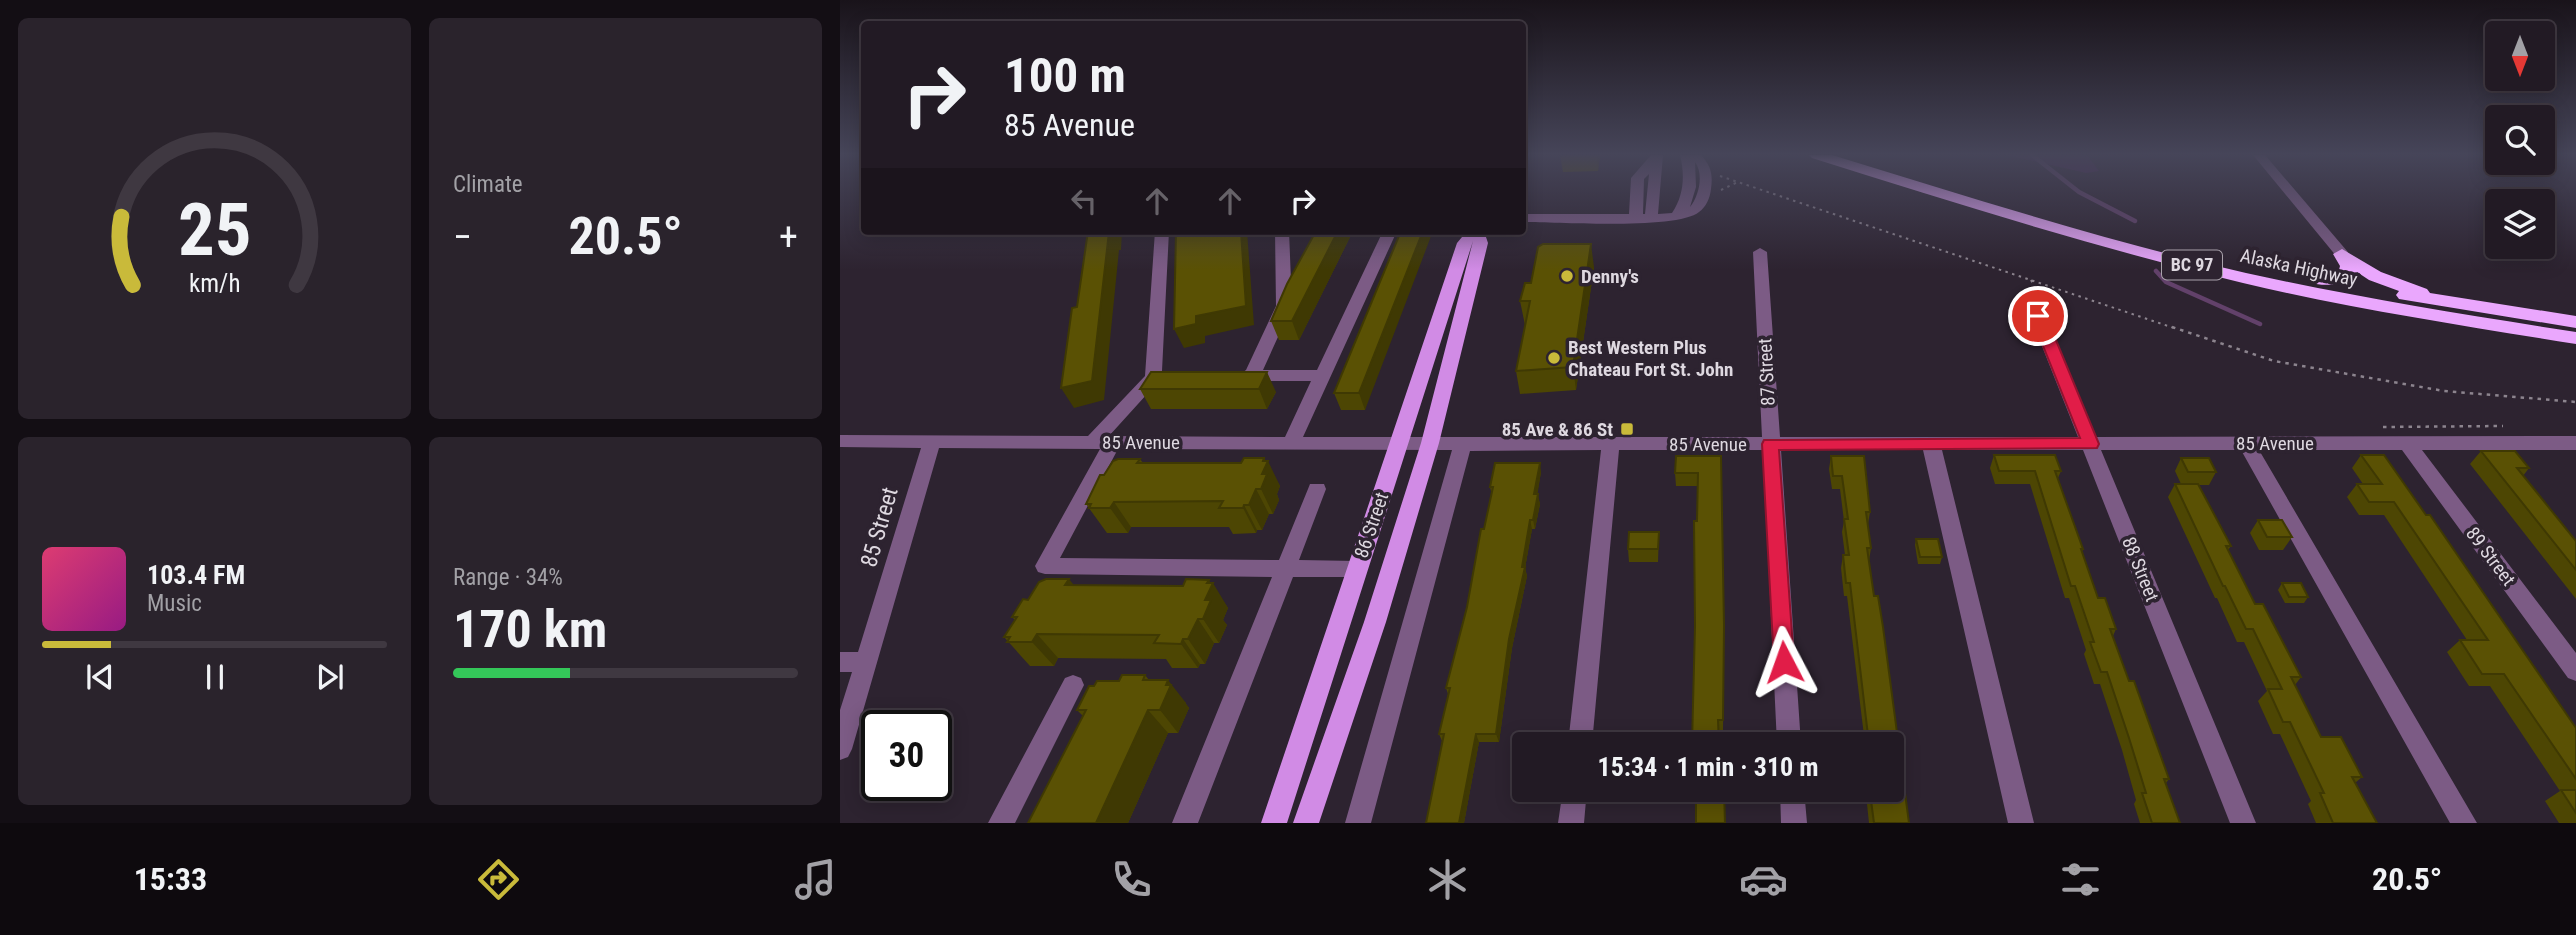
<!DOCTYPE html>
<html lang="en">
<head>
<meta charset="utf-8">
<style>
  :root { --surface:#221a24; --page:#2a232c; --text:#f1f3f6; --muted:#a2a1a6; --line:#3f3841; --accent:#c9ba3a }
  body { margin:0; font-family:"Roboto Condensed",sans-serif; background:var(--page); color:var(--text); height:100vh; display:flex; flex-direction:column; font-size:26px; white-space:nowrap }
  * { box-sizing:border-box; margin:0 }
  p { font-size:23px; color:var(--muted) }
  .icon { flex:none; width:38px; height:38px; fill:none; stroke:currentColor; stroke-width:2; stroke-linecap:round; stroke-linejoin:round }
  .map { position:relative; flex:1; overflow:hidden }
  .drawer { display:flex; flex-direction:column; gap:18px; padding:18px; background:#130e14; width:840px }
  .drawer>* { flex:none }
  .guide { position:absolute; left:21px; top:21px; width:665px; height:214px; border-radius:7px; box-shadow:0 4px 18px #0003,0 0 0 2px var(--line); background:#221a24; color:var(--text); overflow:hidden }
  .needle { width:46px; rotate:180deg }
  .buttons { position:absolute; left:1645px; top:21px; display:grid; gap:14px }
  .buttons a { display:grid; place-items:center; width:70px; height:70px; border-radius:7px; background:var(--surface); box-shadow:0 4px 18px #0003,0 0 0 2px var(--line); font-size:35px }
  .speed { position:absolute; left:21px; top:710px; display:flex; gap:14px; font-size:35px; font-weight:700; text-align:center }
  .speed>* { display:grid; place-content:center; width:91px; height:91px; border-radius:50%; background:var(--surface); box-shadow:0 4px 18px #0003,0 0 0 2px var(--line); line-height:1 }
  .speed .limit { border:4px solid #111; border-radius:10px; background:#fff; color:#111 }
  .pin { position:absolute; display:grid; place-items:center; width:60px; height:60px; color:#fff; margin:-30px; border:4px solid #fff; border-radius:50%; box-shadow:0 2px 7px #0007 }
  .me { position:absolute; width:77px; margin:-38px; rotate:356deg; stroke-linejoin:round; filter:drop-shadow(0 0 5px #0008) }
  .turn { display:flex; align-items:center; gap:24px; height:147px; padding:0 28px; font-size:32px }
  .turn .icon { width:91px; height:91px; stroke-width:2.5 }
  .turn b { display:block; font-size:49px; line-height:60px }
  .lanes { display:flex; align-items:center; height:66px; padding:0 28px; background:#0003; justify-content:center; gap:35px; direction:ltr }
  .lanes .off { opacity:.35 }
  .big { font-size:52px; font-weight:700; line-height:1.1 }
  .drawer .card { flex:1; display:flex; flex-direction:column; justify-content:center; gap:10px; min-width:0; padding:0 24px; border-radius:10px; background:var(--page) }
  .drawer .dial { align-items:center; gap:0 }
  .dial svg { height:182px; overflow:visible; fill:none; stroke:var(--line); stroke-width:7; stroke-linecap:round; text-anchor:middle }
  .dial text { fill:var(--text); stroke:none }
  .song { display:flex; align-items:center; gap:21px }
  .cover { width:84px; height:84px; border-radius:10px; background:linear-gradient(135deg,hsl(340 70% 55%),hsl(310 70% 35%)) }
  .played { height:7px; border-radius:4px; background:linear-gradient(90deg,var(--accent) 20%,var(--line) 20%) }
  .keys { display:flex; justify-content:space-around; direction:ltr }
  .heat { display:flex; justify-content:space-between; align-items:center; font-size:38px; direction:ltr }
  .charge { height:10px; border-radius:5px; background:linear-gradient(90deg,#34c759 34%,var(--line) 0) }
  .drawer .tiles { flex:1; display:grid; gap:18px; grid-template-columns:repeat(2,1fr) }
  .trip { position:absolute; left:672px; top:732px; width:392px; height:70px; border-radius:7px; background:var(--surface); box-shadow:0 4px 18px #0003,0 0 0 2px var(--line); font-weight:700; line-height:70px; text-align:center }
  .tabs { display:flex; height:112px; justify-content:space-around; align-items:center; background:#0e0a0e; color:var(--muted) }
  .tabs .icon { width:49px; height:49px }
  .tabs .current { color:var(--accent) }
  .tabs b { font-size:32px; color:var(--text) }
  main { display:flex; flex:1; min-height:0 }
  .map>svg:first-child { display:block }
</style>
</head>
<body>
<main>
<section class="drawer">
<div class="tiles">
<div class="card dial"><svg viewBox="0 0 100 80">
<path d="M14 69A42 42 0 1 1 86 69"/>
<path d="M14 69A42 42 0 0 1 9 39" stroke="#c9ba3a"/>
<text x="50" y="56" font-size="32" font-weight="700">25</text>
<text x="50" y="72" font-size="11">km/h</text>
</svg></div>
<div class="card"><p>Climate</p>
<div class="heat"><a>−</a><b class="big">20.5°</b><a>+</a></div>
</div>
<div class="card">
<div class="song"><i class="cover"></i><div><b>103.4 FM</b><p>Music</p></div></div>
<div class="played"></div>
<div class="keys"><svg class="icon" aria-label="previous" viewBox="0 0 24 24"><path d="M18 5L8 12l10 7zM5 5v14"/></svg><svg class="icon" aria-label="pause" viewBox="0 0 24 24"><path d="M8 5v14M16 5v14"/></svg><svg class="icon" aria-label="next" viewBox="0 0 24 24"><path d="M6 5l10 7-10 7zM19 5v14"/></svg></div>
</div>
<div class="card"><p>Range · 34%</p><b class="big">170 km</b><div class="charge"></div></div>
</div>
</section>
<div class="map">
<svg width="1736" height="823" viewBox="0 0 1736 823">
  <rect width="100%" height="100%" fill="#2d2330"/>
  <path fill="#461f50" d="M1166,155H1247L1259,171L1246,173Z"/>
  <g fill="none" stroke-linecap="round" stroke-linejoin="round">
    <path stroke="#62416a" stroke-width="4.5" d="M1192,155L1239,192L1295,221
      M1316,271L1326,282L1420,324"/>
    <path stroke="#8c848e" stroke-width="2" stroke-dasharray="2.5 4.5" stroke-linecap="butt" d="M880,176L1337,329
      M881,190L900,181
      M1191,280L1199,295V303"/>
    <path stroke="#8c848e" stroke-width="2.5" stroke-dasharray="3.5 5" stroke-linecap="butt" d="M1332,327L1434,361L1604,391L1736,402
      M1543,427L1663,426"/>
    <path fill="#7c5b85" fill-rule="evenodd" d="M811,155H823L818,214L832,213C844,195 845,175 840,155H861C871,166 873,174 871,189C870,198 866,207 859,212C838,230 716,222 682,222V214H789L791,178ZM855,162C864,174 859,196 850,207L856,187ZM809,174L805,214H803L804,179Z
      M1413,155H1425L1507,251L1509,254L1507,257H1497Z
      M315,231H329L322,371L339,373L341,377L333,383H317L269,436L445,437L471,381H407L399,375L406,370L436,306L435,231H449L452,306L423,370H477L543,231H557L463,437H922L913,252L920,248L927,252L940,437H1238L1190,316L1198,311L1206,316L1256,437L1736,436V450H1582L1736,653V681L1728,678L1562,450H1419L1637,823H1610L1401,450H1261L1416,823H1390L1243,450H1102L1194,823H1168L1083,450H941L961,744H937L923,450H779L752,744H728L761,450L630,451L531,823H505L612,450L278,449L220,558L439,560L468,489L470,484H484L486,489L459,560L516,561L523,563L526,569L523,575L516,577H453L358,823H332L432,577L205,574L198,572L195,566L260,449L99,448L12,749L8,757L0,760V710L12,672H0V652H18L81,448L0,447V435L248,436L305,376Z
      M233,675L241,678L244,685L175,823H148L225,678Z
      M723,789H747L744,823H718Z
      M940,789H964L967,823H941Z"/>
    <path fill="#d18be5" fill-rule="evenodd" d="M627,231H644L648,243L599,443L546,622L479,823H453L524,622L581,443L633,241L447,823H421L617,243Z"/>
    <path fill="#eaa7fd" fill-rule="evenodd" d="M969,155H992C1129,197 1266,241 1406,273C1515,297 1626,315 1736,332V344C1625,326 1513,309 1403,283C1257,248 1115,203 972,158Z
      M1502,249L1541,272L1587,289L1590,293L1736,316V328L1559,299L1556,295L1559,291L1529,280L1517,272C1507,285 1486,287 1471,283L1468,279L1471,275L1499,270L1500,266L1493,254Z"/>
  </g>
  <path fill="#4d4603" d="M720,155H760L758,171L723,172Z
    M456,231H513L459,340H439L431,321L474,234L458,237Z
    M561,231L525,410H501L494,393Z
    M754,267L736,390L680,394L676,371L685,325L680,301L691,283Z
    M311,372L436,392L427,409H311L300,389Z
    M1641,451L1689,468L1683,476L1736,541V599L1630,464Z
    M1154,455L1221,471L1218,478L1243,549L1242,552L1258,598L1276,629L1273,636L1289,681L1329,779L1326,783L1340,823H1300L1294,804L1296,800L1282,750L1260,684H1254L1244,654L1246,650L1229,598H1225L1190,484H1155L1150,468Z
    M1521,455L1586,515L1736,728V823H1719L1705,801L1720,791L1650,686H1629L1607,652L1620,640H1627L1544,515H1519L1507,497L1517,484H1523L1512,468Z
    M881,456L884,626L883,732H879L857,521L858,486H836L835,473Z
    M991,456L1030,512L1028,524L1031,548L1029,561L1069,823H1029L1027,804L1031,793L1030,789H1052V744H1025L1007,596H1004L1001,568L1003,555H1005L1002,532L1004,521L1000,489H992L989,469Z
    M424,458L440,486L437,494L439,500L433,514H429L422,530H417L416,533L393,534L389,527H291L288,533H267L246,504L264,475L300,459L303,463H401Z
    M1341,458L1376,472L1369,485H1358L1391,546L1388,550L1415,604L1461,677L1455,685L1481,737L1522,777L1515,783L1537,823H1476L1468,804L1471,801L1440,734H1433L1418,701L1427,691L1404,642H1397L1377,598H1375L1328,497L1335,484H1341L1335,471Z
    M701,472L697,494L700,504L695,529H692L685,568L687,576L672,648L659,742H639L624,823H586L602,741L599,734L608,694L606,688L627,607L644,529L652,495L650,487Z
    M1418,520L1452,537L1443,550H1419L1410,533Z
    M819,532L818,562H789L788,549Z
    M1076,539L1102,557L1100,564H1078L1075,545Z
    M371,583L388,608L383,620L387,625L379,643H374L365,664H360L358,668H332L326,659L218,658L214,666H190L164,637L175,620L172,617L188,600L234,585L343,586Z
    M1442,583L1468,597L1464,603H1445L1438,590Z
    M305,675L309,680L346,703V704L349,708L338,733H328L288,823H188L243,716L237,710L279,681Z"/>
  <path fill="#3f3903" d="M757,155H760L758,171Z
    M271,231H282L281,250H279L264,400L234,408L221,388L269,232Z
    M401,231H407L414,325L365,336V343L344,348L334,329L356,316Z
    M456,231H479L480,233L458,237Z
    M498,231H513L459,340L452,321Z
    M583,231H593L525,410L519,393Z
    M751,244L754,267L736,390L733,367Z
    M427,372L436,392L427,409L419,389Z
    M424,458L427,464L428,461L440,486L437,494L439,500L433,514L421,489L423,461Z
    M700,463L701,472L696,504L694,494Z
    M416,489L429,514L422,530L409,505Z
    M698,494L700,504L695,529L693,520Z
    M274,502L291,527L288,533L270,508Z
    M404,505L417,530L416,533L403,508Z
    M690,520L692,529L685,568L687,576L672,648L659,742L656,734L669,639Z
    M229,579L249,604L225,585Z
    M369,580L372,585L373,583L388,608L383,620L387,625L379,643L363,619L367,583Z
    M358,619L374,643L365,664L348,639Z
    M197,634L218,658L214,666L192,642Z
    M343,639L360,664L358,668L341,644Z
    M328,680L346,703V704L349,708L338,733L320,710Z
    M308,710L328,733L288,823H256Z
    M636,734L639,742L624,823H619Z"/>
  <path fill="#5a5104" stroke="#3f3903" stroke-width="2" d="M248,231H271L269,232L252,381L221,388L232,308L237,307Z
    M336,231H401L406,306L356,316V324L334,329Z
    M476,231H498L452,321H431L447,284Z
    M561,231H583L519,393H494Z
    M703,244H751L733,367L676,371L690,301H680L685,283H691L698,247Z
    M311,372H427L419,389H300Z
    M1641,451H1675L1689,468H1677L1736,541V570Z
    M1154,455H1215L1221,471H1215L1243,549H1241L1258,598H1265L1276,629H1270L1289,681H1294L1329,779H1324L1340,823H1312L1302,793H1306L1289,738L1267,672H1261L1250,642H1254L1235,586H1231L1195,471H1159Z
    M1521,455H1544L1586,515H1590L1736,728V779L1664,674H1642L1620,640H1648L1554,502H1529L1517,484H1542Z
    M836,456H881L884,626L883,720H878L879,744H852L855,626L854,521H857L858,473H835Z
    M991,456H1024L1030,512H1026L1031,548H1027L1034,596H1038L1043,627L1069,823H1034L1030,793H1035V789H1052V744H1029L1010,583H1006L1003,555H1009L1004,519H1008L1002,476H993Z
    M404,458H424L423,461H428L422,474H427L421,489H416L409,505H404L403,508H379L383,501L274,502L270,508H249L251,504H246L260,475H264L273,461L278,459H300L297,463H401Z
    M1341,458H1369L1376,472H1348Z
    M655,463H700L694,494H698L693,520H690L682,567H685L669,639L656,734H636L619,823H586L604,734H599L610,688H606L627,607L641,529H644L653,487H650Z
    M1335,484H1358L1391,546H1386L1415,604H1423L1461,677H1451L1481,737H1501L1522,777H1512L1537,823H1493L1480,793H1484L1450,722H1443L1428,689H1442L1413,629H1406L1385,586H1383Z
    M1418,520H1442L1452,537H1427Z
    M789,532H819L818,549H788Z
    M1076,539H1098L1102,557H1080Z
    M206,579H229L225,585L343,586L346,579L369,580L367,583H373L365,600H371L363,619H358L348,639H343L341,644L314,643L319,635L197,634L192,642H167L170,637H164L177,617H172L183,599L188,600L199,582Z
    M1442,583H1461L1468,597H1449Z
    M282,675H305L303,680H328L326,685H331L320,710H308L256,823H188L246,710H237L249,686H254L257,681H279Z
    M856,789H884L885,823H856Z
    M1721,790H1736V813Z"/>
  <linearGradient id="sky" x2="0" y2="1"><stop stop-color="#19131a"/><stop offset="0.57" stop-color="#464559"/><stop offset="1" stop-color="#464559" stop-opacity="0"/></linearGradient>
  <rect width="1736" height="270" fill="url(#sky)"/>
  <path fill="#e11d48" stroke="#92132f" stroke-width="2" d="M1198,311L1206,316L1259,444L1257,448L939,450L954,662L951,668L944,671L937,668L934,662L922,444L924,440L1240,438L1191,316Z"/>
  <g fill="#c9ba3a" stroke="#2d2330" stroke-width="2.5">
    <circle cx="727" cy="276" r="7"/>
    <circle cx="714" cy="358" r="7"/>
    <rect x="780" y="422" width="14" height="14" rx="3.5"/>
  </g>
  <g text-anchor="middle" stroke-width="7" stroke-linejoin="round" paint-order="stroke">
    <rect fill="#2d2330" stroke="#a9a2ab" stroke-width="2" x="1322" y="250.5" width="60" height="29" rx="5"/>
    <g font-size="18" font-weight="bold" fill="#ded8e0">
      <text x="1352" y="271">BC 97</text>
    </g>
    <g font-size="19" fill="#ded8e0" stroke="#2d2330">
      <text transform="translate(1459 267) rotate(12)" y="7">Alaska Highway</text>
      <text transform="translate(926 372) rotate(-93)" y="7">87 Street</text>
      <text x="301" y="449">85 Avenue</text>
      <text x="1435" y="450">85 Avenue</text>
      <text x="868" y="451">85 Avenue</text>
      <text transform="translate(531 525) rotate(-71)" y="7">86 Street</text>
      <text transform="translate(1651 556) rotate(53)" y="7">89 Street</text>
      <text transform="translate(1301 569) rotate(68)" y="7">88 Street</text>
    </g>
    <g font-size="19" font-weight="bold" fill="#ded8e0" stroke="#2d2330" text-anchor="start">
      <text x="741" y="283">Denny's</text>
      <text x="728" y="354">Best Western Plus<tspan x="728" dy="22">Chateau Fort St. John</tspan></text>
      <text x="773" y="436" text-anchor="end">85 Ave &amp; 86 St</text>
    </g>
    <g font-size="23" fill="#ded8e0" stroke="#2d2330">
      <text transform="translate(39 527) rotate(-74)" y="8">85 Street</text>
    </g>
  </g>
</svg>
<div class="buttons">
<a><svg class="needle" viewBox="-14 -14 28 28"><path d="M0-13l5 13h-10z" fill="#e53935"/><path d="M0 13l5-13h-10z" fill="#a2a1a6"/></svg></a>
<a><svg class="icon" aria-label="search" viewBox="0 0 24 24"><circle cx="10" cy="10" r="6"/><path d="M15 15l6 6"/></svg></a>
<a><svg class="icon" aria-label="layers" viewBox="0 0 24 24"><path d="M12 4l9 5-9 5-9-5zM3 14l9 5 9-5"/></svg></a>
</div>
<div class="speed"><div class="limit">30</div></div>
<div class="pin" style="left:1198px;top:316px;background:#d93025"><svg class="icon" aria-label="arrive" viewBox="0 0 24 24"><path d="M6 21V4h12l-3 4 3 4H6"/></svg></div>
<svg class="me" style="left:944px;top:662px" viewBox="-20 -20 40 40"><path d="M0-17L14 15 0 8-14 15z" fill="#e11d48" stroke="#fff" stroke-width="4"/></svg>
<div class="trip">15:34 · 1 min · 310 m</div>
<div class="guide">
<div class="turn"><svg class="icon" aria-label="right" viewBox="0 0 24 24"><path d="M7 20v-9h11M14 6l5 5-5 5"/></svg><div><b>100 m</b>85 Avenue</div></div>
<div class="lanes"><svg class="icon off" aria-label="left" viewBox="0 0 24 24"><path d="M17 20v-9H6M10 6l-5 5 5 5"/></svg><svg class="icon off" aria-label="ahead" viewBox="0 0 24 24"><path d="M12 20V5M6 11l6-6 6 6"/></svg><svg class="icon off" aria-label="ahead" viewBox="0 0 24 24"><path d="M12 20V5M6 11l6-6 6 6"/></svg><svg class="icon" aria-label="right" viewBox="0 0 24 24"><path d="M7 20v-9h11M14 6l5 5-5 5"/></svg></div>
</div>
</div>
</main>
<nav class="tabs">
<b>15:33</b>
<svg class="icon current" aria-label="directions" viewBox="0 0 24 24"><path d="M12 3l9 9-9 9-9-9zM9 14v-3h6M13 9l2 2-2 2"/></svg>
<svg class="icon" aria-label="music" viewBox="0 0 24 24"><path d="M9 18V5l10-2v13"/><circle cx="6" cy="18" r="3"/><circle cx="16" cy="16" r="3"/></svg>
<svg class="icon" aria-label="phone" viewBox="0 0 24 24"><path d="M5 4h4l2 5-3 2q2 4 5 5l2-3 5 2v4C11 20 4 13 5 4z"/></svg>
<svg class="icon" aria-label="climate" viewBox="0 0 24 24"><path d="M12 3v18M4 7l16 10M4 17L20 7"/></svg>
<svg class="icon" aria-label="car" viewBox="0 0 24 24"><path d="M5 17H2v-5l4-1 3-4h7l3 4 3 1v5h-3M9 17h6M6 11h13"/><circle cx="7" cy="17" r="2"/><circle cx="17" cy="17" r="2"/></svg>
<svg class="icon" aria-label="filters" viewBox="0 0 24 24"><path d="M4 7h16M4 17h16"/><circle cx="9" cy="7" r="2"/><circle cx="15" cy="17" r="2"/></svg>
<b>20.5°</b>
</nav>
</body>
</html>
